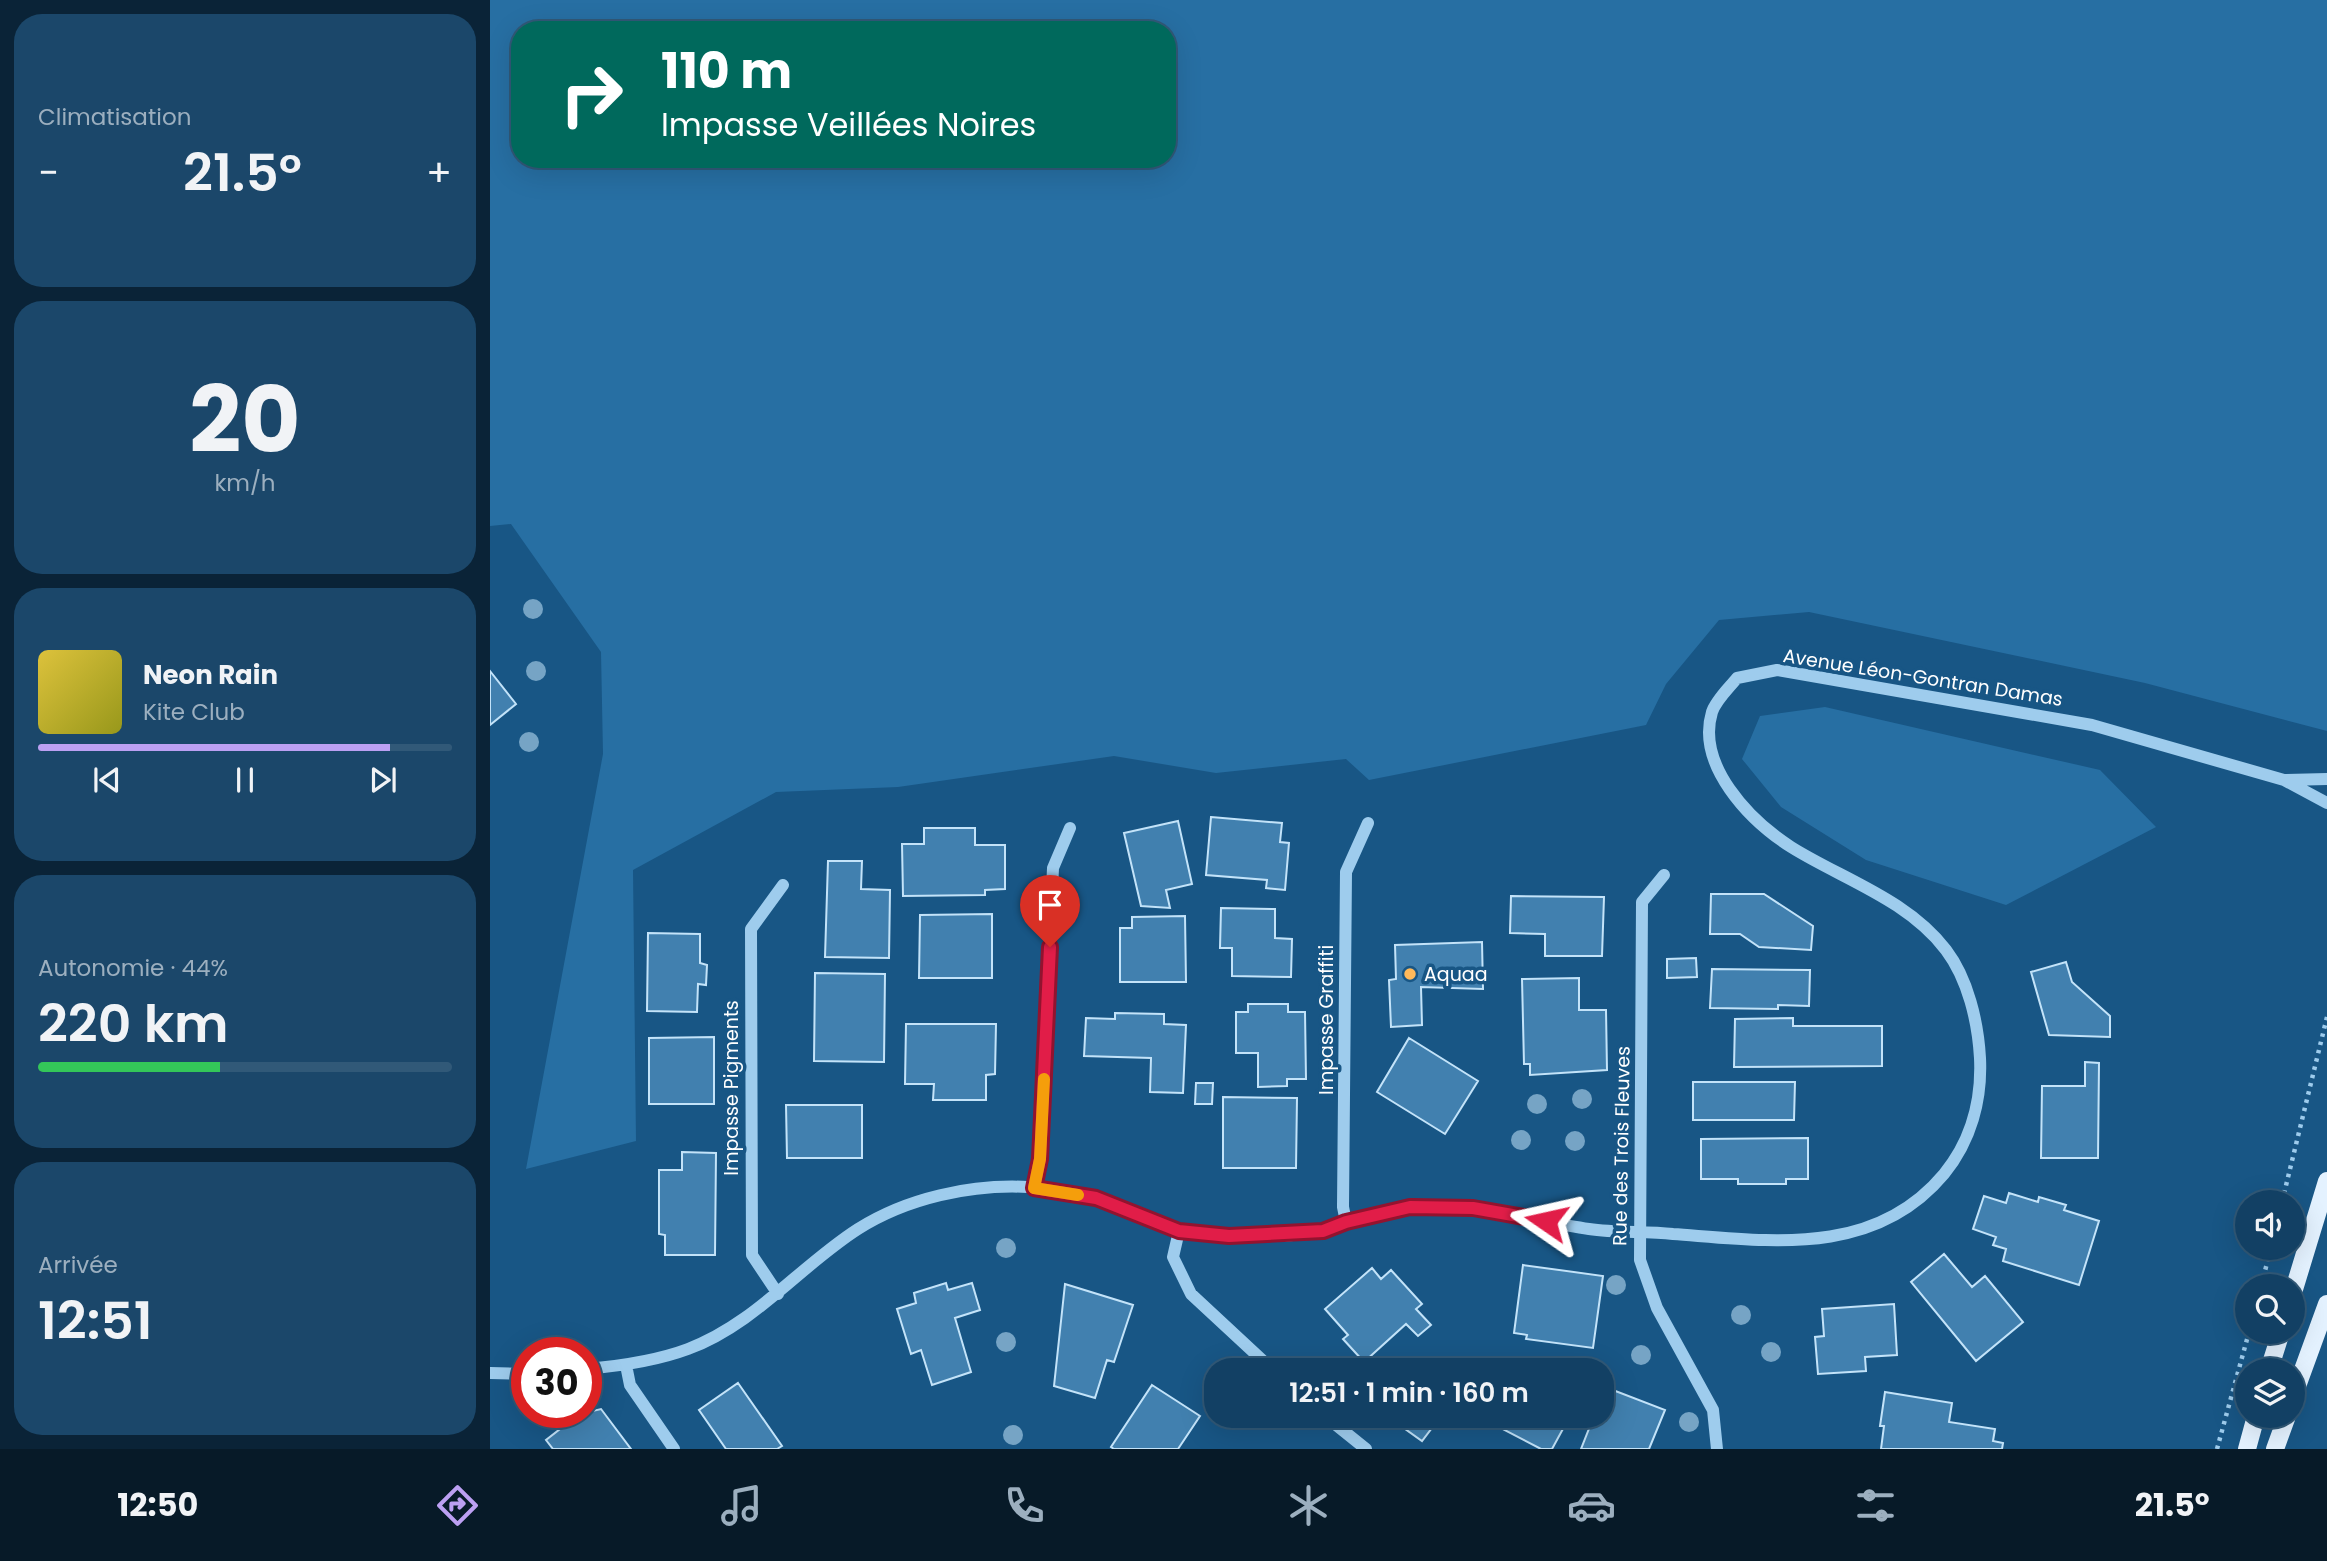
<!DOCTYPE html>
<html lang="fr">
<head>
<meta charset="utf-8">
<style>
  :root { --surface:#124064; --page:#1b476a; --text:#f1f3f6; --muted:#9cafbf; --line:#315978; --accent:#bca0f2 }
  body { margin:0; font-family:Poppins,sans-serif; background:var(--page); color:var(--text); height:100vh; display:flex; flex-direction:column; font-size:26px; white-space:nowrap }
  * { box-sizing:border-box; margin:0 }
  p { font-size:23px; color:var(--muted) }
  .icon { flex:none; width:38px; height:38px; fill:none; stroke:currentColor; stroke-width:2; stroke-linecap:round; stroke-linejoin:round }
  .map { position:relative; flex:1; overflow:hidden }
  .drawer { display:flex; flex-direction:column; gap:14px; padding:14px; background:#0a2337; width:490px }
  .drawer>* { flex:none }
  .hud { position:absolute; left:21px; top:21px; width:665px; height:147px; border-radius:28px; box-shadow:0 7px 28px #0002,0 0 0 2px var(--line); background:#00695c; color:#fff; overflow:hidden }
  .fabs { position:absolute; left:1745px; top:1190px; display:grid; gap:14px }
  .fabs a { display:grid; place-items:center; width:70px; height:70px; border-radius:50%; background:var(--surface); box-shadow:0 7px 28px #0002,0 0 0 2px var(--line); font-size:35px }
  .speed { position:absolute; left:21px; top:1337px; display:flex; gap:14px; font-size:35px; font-weight:700; text-align:center }
  .speed>* { display:grid; place-content:center; width:91px; height:91px; border-radius:50%; background:var(--surface); box-shadow:0 7px 28px #0002,0 0 0 2px var(--line); line-height:1 }
  .speed .limit { border:10px solid #d22; background:#fff; color:#111 }
  .pin { position:absolute; display:grid; place-items:center; width:60px; height:60px; color:#fff; margin:-72px -30px; border-radius:50% 50% 50% 0; rotate:-45deg; box-shadow:0 0 7px #0007 }
  .pin .icon { rotate:45deg }
  .me { position:absolute; width:77px; margin:-38px; rotate:281deg; stroke-linejoin:round; filter:drop-shadow(0 0 5px #0008) }
  .turn { display:flex; align-items:center; gap:24px; height:147px; padding:0 35px; font-size:32px }
  .turn .icon { width:91px; height:91px; stroke-width:2.5 }
  .turn b { display:block; font-size:49px; line-height:60px }
  .big { font-size:52px; font-weight:600; line-height:1.1 }
  .drawer .tile { flex:1; display:flex; flex-direction:column; justify-content:center; gap:10px; min-width:0; padding:0 24px; border-radius:28px; background:var(--page) }
  .drawer .dial { align-items:center; gap:0 }
  .dial b { font-size:91px; line-height:1 }
  .song { display:flex; align-items:center; gap:21px }
  .cover { width:84px; height:84px; border-radius:10px; background:linear-gradient(135deg,hsl(50 70% 55%),hsl(60 70% 35%)) }
  .played { height:7px; border-radius:4px; background:linear-gradient(90deg,var(--accent) 85%,var(--line) 85%) }
  .keys { display:flex; justify-content:space-around; direction:ltr }
  .heat { display:flex; justify-content:space-between; align-items:center; font-size:38px; direction:ltr }
  .charge { height:10px; border-radius:5px; background:linear-gradient(90deg,#34c759 44%,var(--line) 0) }
  .trip { position:absolute; left:714px; top:1358px; width:410px; height:70px; border-radius:28px; background:var(--surface); box-shadow:0 7px 28px #0002,0 0 0 2px var(--line); font-weight:600; line-height:70px; text-align:center }
  .tabs { display:flex; height:112px; justify-content:space-around; align-items:center; background:#071a28; color:var(--muted) }
  .tabs .icon { width:49px; height:49px }
  .tabs .current { color:var(--accent) }
  .tabs b { font-size:32px; color:var(--text) }
  main { display:flex; flex:1; min-height:0 }
  .map>svg:first-child { display:block }
</style>
</head>
<body>
<main>
<section class="drawer">
<div class="tile"><p>Climatisation</p>
<div class="heat"><a>−</a><b class="big">21.5°</b><a>+</a></div>
</div>
<div class="tile dial"><b>20</b><p>km/h</p></div>
<div class="tile">
<div class="song"><i class="cover"></i><div><b>Neon Rain</b><p>Kite Club</p></div></div>
<div class="played"></div>
<div class="keys"><svg class="icon" aria-label="previous" viewBox="0 0 24 24"><path d="M18 5L8 12l10 7zM5 5v14"/></svg><svg class="icon" aria-label="pause" viewBox="0 0 24 24"><path d="M8 5v14M16 5v14"/></svg><svg class="icon" aria-label="next" viewBox="0 0 24 24"><path d="M6 5l10 7-10 7zM19 5v14"/></svg></div>
</div>
<div class="tile"><p>Autonomie · 44%</p><b class="big">220 km</b><div class="charge"></div></div>
<div class="tile"><p>Arrivée</p><b class="big">12:51</b></div>
</section>
<div class="map">
<svg width="1837" height="1449" viewBox="0 0 1837 1449">
  <rect width="100%" height="100%" fill="#185685"/>
  <path fill="#276fa3" fill-rule="evenodd" d="M0,0H1837V731L1655,683L1319,612L1229,620L1176,684L1156,725L879,780L856,759L726,773L624,756L408,787L286,792L143,870L146,1141L36,1169L113,754L111,652L21,524L0,526ZM30,30H677V159H30Z
    M1335,707L1610,770L1666,827L1516,905L1376,860L1291,807L1252,759L1270,716Z"/>
  <path fill="#4180af" stroke="#c3e3f9" stroke-width="2" d="M0,671L26,704L0,725Z
    M721,817L792,823L790,842L799,843L795,890L776,888L777,880L716,875Z
    M688,821L702,884L676,890L680,908L651,906L634,833Z
    M434,828H485V845H515V889L495,890V895L413,896L412,844H434Z
    M338,861H372L371,889L400,890L399,958L335,957Z
    M1221,894H1274L1323,926L1321,950L1269,947L1250,934H1220Z
    M1021,896L1114,897L1112,956H1055V934L1020,933Z
    M731,908L785,909V938L802,939L801,977L742,976V948H730Z
    M502,914V978H429L430,915Z
    M695,916L696,982H630V928H642V917Z
    M158,933L210,934V963L217,965L216,985L208,984L207,1012L157,1011Z
    M992,942L993,989L931,987L932,1025L901,1027L899,980L906,979L905,945Z
    M1206,958L1207,977L1177,978V959Z
    M1576,962L1582,982L1620,1016V1037L1559,1035L1541,972Z
    M1222,969L1320,970L1319,1006L1288,1005V1009L1220,1008Z
    M325,973L395,974L394,1062L324,1061Z
    M1089,978V1010H1116L1117,1070L1040,1075V1064H1034L1032,979Z
    M758,1004H798V1012H815L816,1079H797V1086L768,1087V1053H746V1012H758Z
    M625,1013L674,1014V1024L696,1025L693,1093L660,1092L661,1058L594,1056L596,1018L625,1019Z
    M1303,1018V1026H1392V1066L1244,1067L1245,1019Z
    M416,1024H506L505,1074L496,1075V1100H443L444,1084H415Z
    M224,1037V1104H159V1038Z
    M919,1038L988,1081L955,1134L887,1092Z
    M1595,1062L1609,1063L1608,1158H1551L1552,1086H1595Z
    M1203,1082H1305L1304,1120H1203Z
    M706,1083H723L722,1104H705Z
    M733,1097L807,1098L806,1168H733Z
    M296,1105H372V1158H297Z
    M1318,1138V1179H1296V1184H1248V1179H1211V1139Z
    M192,1152L226,1153L225,1255H175V1235L169,1234V1170H192Z
    M1519,1193L1548,1202L1549,1197L1576,1205L1574,1210L1609,1221L1589,1285L1513,1261L1516,1249L1503,1245L1506,1237L1483,1229L1494,1196L1516,1203Z
    M1454,1254L1482,1287L1495,1276L1533,1322L1486,1361L1421,1282Z
    M1033,1265L1113,1276L1103,1348L1036,1339L1037,1335L1024,1333Z
    M882,1268L891,1279L901,1270L932,1304L926,1309L941,1325L928,1336L916,1324L874,1362L853,1339L858,1335L835,1309Z
    M456,1283L458,1290L482,1283L490,1310L465,1318L481,1372L442,1385L431,1350L421,1354L407,1309L426,1303L424,1293Z
    M575,1284L643,1305L624,1362L617,1360L605,1398L564,1386Z
    M1404,1304L1407,1355L1375,1357L1376,1371L1328,1374L1325,1337L1334,1336L1332,1309Z
    M917,1361L930,1370H910Z
    M248,1383L292,1446L287,1449H236L209,1410Z
    M662,1385L710,1416L688,1449H624L621,1447Z
    M1115,1387L1175,1410L1159,1449H1091L1104,1416H1111V1398Z
    M1395,1392L1462,1403L1459,1422L1505,1429L1503,1441L1513,1443L1512,1449H1391L1394,1426H1390Z
    M111,1409L141,1449H63L56,1440L70,1429L63,1420Z
    M897,1416H951L932,1441Z
    M1003,1416H1080L1062,1449H1051L999,1422Z"/>
  <g fill="none" stroke-linecap="round" stroke-linejoin="round">
    <path stroke="#9ecced" stroke-width="4.5" stroke-dasharray="3.5 5" stroke-linecap="butt" d="M1792,1202L1837,1017
      M1771,1286L1781,1248
      M1727,1449L1759,1332"/>
    <path stroke="#9ecced" stroke-width="12" d="M1795,780L1837,779
      M1174,875L1152,902L1150,1260L1167,1308L1223,1410L1227,1449
      M544,1187L550,1159L563,868L580,828
      M856,1222L853,1207L856,872L878,823
      M689,1231L683,1257L701,1294L783,1370
      M288,1294L262,1255L261,929L293,885
      M136,1365L140,1385L184,1449
      M96,1369C130,1366 166,1361 198,1349C265,1324 310,1266 368,1229C417,1198 481,1184 538,1187C561,1189 588,1192 610,1200C639,1209 667,1228 698,1232C733,1236 799,1239 833,1231C863,1224 892,1209 924,1207C984,1203 1040,1220 1099,1229C1126,1233 1155,1231 1183,1234C1279,1241 1384,1258 1454,1174C1481,1141 1492,1100 1490,1058C1488,1022 1478,979 1456,950C1417,899 1352,879 1301,847C1259,820 1206,765 1222,712C1226,700 1239,688 1247,678L1287,670L1602,725L1794,780L1837,803
      M0,1373L37,1374
      M835,1416L876,1449"/>
    <path stroke="#e4f2ff" stroke-width="18" d="M1802,1296L1837,1181
      M1779,1370L1791,1332
      M1802,1400L1837,1304
      M1757,1449L1766,1416
      M1785,1449L1797,1416"/>
  </g>
  <g fill="#76a4c5">
    <circle cx="43" cy="609" r="10"/>
    <circle cx="46" cy="671" r="10"/>
    <circle cx="39" cy="742" r="10"/>
    <circle cx="1092" cy="1099" r="10"/>
    <circle cx="1047" cy="1104" r="10"/>
    <circle cx="1031" cy="1140" r="10"/>
    <circle cx="1085" cy="1141" r="10"/>
    <circle cx="516" cy="1248" r="10"/>
    <circle cx="1126" cy="1285" r="10"/>
    <circle cx="1251" cy="1315" r="10"/>
    <circle cx="516" cy="1342" r="10"/>
    <circle cx="1281" cy="1352" r="10"/>
    <circle cx="1151" cy="1355" r="10"/>
    <circle cx="1199" cy="1422" r="10"/>
    <circle cx="523" cy="1435" r="10"/>
  </g>
  <g fill="none" stroke-linecap="round" stroke-linejoin="round">
    <defs>
      <path id="route" d="M560,947L550,1159L544,1188L606,1198L689,1231L739,1236L833,1231L856,1222L920,1207L983,1208L1056,1221"/>
    </defs>
    <use href="#route" stroke="#92132f" stroke-width="18"/>
    <use href="#route" stroke="#e11d48" stroke-width="12"/>
    <path stroke="#f59e0b" stroke-width="12" d="M554,1079L550,1159L544,1188L588,1195"/>
  </g>
  <circle fill="#ffb95a" stroke="#185685" stroke-width="2.5" cx="920" cy="974" r="7"/>
  <g text-anchor="middle" stroke-width="7" stroke-linejoin="round" paint-order="stroke">
    <g font-size="19" fill="#fff" stroke="#185685">
      <text transform="translate(1433 677) rotate(9)" y="7">Avenue Léon-Gontran Damas</text>
      <text transform="translate(836 1020) rotate(-90)" y="7">Impasse Graffiti</text>
      <text transform="translate(241 1088) rotate(-90)" y="7">Impasse Pigments</text>
      <text transform="translate(1131 1146) rotate(-89)" y="7">Rue des Trois Fleuves</text>
    </g>
    <g font-size="19" fill="#fff" stroke="#185685" text-anchor="start">
      <text x="934" y="981">Aquaa</text>
    </g>
  </g>
</svg>
<div class="fabs">
<a><svg class="icon" aria-label="sound" viewBox="0 0 24 24"><path d="M4 9h4l5-4v14l-5-4H4zM17 9q2 3 0 6"/></svg></a>
<a><svg class="icon" aria-label="search" viewBox="0 0 24 24"><circle cx="10" cy="10" r="6"/><path d="M15 15l6 6"/></svg></a>
<a><svg class="icon" aria-label="layers" viewBox="0 0 24 24"><path d="M12 4l9 5-9 5-9-5zM3 14l9 5 9-5"/></svg></a>
</div>
<div class="speed"><div class="limit">30</div></div>
<div class="pin" style="left:560px;top:947px;background:#d93025"><svg class="icon" aria-label="arrive" viewBox="0 0 24 24"><path d="M6 21V4h12l-3 4 3 4H6"/></svg></div>
<svg class="me" style="left:1056px;top:1221px" viewBox="-20 -20 40 40"><path d="M0-17L14 15 0 8-14 15z" fill="#e11d48" stroke="#fff" stroke-width="4"/></svg>
<div class="trip">12:51 · 1 min · 160 m</div>
<div class="hud">
<div class="turn"><svg class="icon" aria-label="right" viewBox="0 0 24 24"><path d="M7 20v-9h11M14 6l5 5-5 5"/></svg><div><b>110 m</b>Impasse Veillées Noires</div></div>
</div>
</div>
</main>
<nav class="tabs">
<b>12:50</b>
<svg class="icon current" aria-label="directions" viewBox="0 0 24 24"><path d="M12 3l9 9-9 9-9-9zM9 14v-3h6M13 9l2 2-2 2"/></svg>
<svg class="icon" aria-label="music" viewBox="0 0 24 24"><path d="M9 18V5l10-2v13"/><circle cx="6" cy="18" r="3"/><circle cx="16" cy="16" r="3"/></svg>
<svg class="icon" aria-label="phone" viewBox="0 0 24 24"><path d="M5 4h4l2 5-3 2q2 4 5 5l2-3 5 2v4C11 20 4 13 5 4z"/></svg>
<svg class="icon" aria-label="climate" viewBox="0 0 24 24"><path d="M12 3v18M4 7l16 10M4 17L20 7"/></svg>
<svg class="icon" aria-label="car" viewBox="0 0 24 24"><path d="M5 17H2v-5l4-1 3-4h7l3 4 3 1v5h-3M9 17h6M6 11h13"/><circle cx="7" cy="17" r="2"/><circle cx="17" cy="17" r="2"/></svg>
<svg class="icon" aria-label="filters" viewBox="0 0 24 24"><path d="M4 7h16M4 17h16"/><circle cx="9" cy="7" r="2"/><circle cx="15" cy="17" r="2"/></svg>
<b>21.5°</b>
</nav>
</body>
</html>
